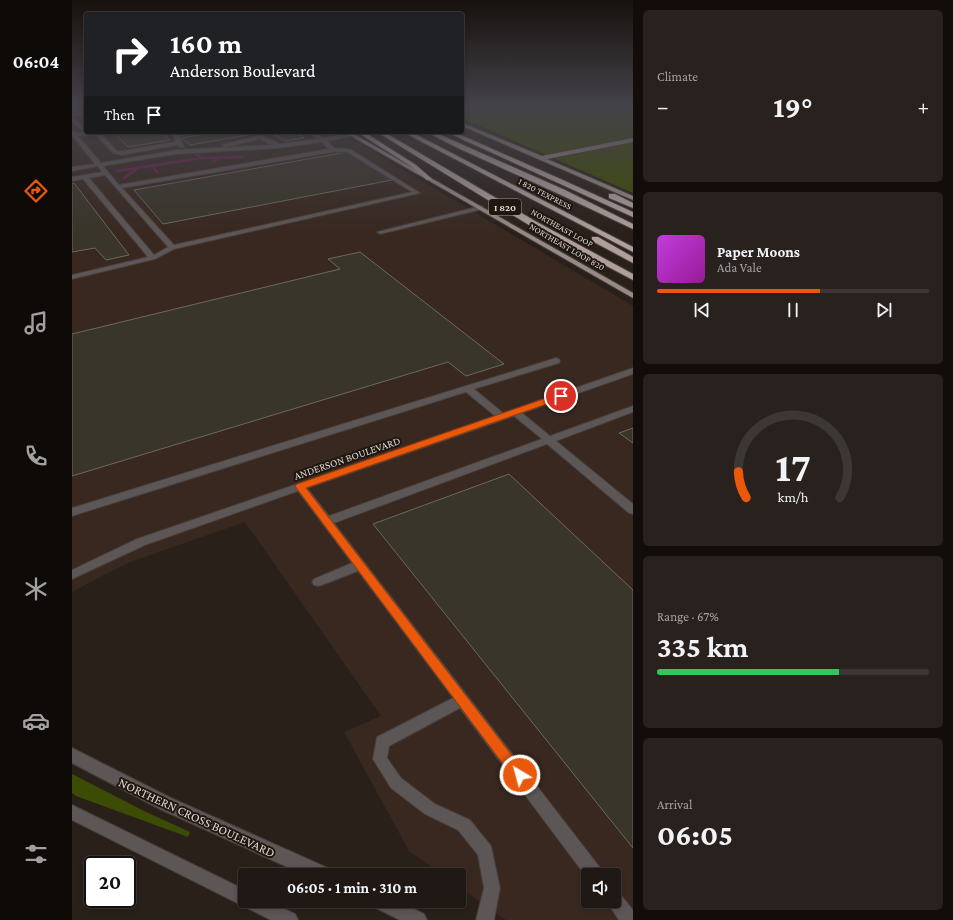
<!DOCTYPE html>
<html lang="en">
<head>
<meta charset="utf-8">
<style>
  :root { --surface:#201814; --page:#28211d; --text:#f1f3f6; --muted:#a2a0a0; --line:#3d3734; --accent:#ea580c }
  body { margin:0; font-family:"Crimson Pro",serif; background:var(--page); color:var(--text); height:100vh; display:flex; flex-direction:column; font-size:15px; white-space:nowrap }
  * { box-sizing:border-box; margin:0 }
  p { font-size:13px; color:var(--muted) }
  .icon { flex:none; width:22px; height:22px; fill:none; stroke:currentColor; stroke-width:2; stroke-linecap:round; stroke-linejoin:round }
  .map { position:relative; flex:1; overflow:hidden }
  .details { display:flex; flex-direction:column; gap:10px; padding:10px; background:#120d0b; width:320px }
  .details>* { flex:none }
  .banner { position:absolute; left:12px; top:12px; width:380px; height:122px; border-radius:4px; box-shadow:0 2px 6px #0003,0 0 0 1px var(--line); background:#202124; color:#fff; overflow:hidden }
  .buttons { position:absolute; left:509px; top:868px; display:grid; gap:8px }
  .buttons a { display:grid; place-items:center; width:40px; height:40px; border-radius:4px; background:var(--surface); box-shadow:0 2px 6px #0003,0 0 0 1px var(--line); font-size:20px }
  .speed { position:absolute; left:12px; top:856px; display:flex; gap:8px; font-size:20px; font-weight:700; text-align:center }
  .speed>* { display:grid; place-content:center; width:52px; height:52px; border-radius:50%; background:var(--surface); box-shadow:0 2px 6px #0003,0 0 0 1px var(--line); line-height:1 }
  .speed .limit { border:2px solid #111; border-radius:6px; background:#fff; color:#111 }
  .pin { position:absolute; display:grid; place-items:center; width:34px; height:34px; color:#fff; margin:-17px; border:2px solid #fff; border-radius:50%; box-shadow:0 1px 4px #0007 }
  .me { position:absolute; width:44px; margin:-22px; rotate:323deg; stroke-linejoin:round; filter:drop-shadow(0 0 3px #0008) }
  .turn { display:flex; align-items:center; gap:14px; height:84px; padding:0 20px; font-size:18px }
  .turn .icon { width:52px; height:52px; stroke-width:2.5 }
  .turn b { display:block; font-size:28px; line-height:34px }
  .then { display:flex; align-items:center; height:38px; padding:0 20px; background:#0003; gap:8px; font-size:15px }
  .big { font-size:30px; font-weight:700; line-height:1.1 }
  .details .card { flex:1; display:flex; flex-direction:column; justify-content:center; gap:6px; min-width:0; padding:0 14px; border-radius:6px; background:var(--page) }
  .details .dial { align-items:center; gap:0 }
  .dial svg { height:104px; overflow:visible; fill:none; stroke:var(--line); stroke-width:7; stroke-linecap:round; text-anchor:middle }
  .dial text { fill:var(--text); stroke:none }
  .song { display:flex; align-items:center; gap:12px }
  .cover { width:48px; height:48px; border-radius:6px; background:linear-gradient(135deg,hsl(290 70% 55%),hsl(300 70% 35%)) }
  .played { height:4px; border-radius:2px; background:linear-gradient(90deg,var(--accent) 60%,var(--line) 60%) }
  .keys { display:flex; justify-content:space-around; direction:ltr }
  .heat { display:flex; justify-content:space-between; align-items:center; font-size:22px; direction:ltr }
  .charge { height:6px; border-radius:3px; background:linear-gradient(90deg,#34c759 67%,var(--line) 0) }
  .trip { position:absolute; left:166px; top:868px; width:228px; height:40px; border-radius:4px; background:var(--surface); box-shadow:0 2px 6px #0003,0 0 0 1px var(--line); font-weight:700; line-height:40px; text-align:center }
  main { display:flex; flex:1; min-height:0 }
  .menu { display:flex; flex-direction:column; width:72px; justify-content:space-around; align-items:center; background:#0d0a08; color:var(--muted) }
  .menu .icon { width:28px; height:28px }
  .menu .current { color:var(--accent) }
  .menu b { font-size:18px; color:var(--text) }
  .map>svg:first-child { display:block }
</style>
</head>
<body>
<main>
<nav class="menu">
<b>06:04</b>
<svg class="icon current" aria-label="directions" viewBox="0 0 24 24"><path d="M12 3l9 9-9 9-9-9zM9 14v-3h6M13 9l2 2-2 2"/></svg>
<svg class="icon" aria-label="music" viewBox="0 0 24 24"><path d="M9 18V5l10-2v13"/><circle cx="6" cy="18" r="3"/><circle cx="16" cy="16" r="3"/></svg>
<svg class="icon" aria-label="phone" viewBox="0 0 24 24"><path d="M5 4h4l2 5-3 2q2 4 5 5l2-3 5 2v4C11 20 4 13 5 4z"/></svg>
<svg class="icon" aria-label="climate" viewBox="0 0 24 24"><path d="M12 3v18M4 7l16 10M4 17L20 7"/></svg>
<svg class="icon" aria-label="car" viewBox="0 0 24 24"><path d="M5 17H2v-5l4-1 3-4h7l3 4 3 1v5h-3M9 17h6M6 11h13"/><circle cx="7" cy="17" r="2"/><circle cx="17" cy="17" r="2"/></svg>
<svg class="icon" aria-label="filters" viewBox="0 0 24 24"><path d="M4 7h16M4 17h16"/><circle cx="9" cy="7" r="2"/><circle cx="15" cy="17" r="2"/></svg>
</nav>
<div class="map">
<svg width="561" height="920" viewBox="0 0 561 920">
  <rect width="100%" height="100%" fill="#2a201a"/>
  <path fill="#382820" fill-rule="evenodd" d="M0,104H14V132H267L561,306V920H434L387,887V875H371L337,851L272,732L309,716L173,522L55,563L0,592ZM516,875H542V901H516Z"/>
  <path fill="#3d4c04" d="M390,104H561V193L390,118Z
    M0,774L72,811L118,832L116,837L4,796L0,793Z"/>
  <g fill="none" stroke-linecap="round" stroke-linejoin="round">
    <path stroke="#692052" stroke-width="2.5" d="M123,154L130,158
      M142,163V161L147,158
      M84,165L81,167L86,173
      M44,171L130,158L172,157
      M52,178L65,169"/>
  </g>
  <path fill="#39352a" stroke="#6e695d" d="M14,106V119L10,114L1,116L0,114V108Z
    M41,132H88L98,140L56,147Z
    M144,132H193L118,145L109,138Z
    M198,132H223L232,138L213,141Z
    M275,152L320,180L91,224L62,190Z
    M2,183L57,255L34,260L23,248L0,252V184Z
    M288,252L432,364L394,376L376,362L0,476V334L268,269L256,259Z
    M561,428V443L547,433Z
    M437,474L561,590V848L301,524Z"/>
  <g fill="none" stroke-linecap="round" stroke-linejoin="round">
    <defs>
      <path id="minor" d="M538,104L561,108V110L551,109Z
        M0,118L14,128V132L28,133L45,151H50L103,142L102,135L99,132L105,133L124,132L107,136L112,147H108L105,145L50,155L41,153L24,135L6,136L29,163L104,150L200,145L188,139L153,147L150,145L189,135L207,144L246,139L236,132H242L252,138L278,133L280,134V136L255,141L262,148L278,149L348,193L102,249L83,259L0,279V275L76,257L11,179L0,181V177L30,172L26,166L0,171V167L23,164L0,135V131L4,133L12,132L0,121ZM250,142L257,149L47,185L31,166L104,154L206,148ZM261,152H275L340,192L102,245L50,188ZM33,175L96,247L82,255L17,178Z
        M409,206L411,207V209L308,234L305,232Z
        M484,358L487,359L488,361L487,363L402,389L431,413L561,368V374L450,413L478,436L561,406V412L484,441L561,504V514L557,513L475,444L262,523L529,869L531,875H516V879L388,708L317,746L315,758L329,778L363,804L398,820L419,846L428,888L422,920H404L412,888L406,855L386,830L353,814L319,788L301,759L305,737L381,698L286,571L250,585L246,586L242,585L240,582L242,579L280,563L226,491L73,545L0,579V570L65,539L423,416L394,392L0,516V508ZM442,416L470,439L257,516L235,488Z
        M0,748L99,798L258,869L260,875H233L88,809L0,763Z
        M0,805L173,890V901H196L223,914L226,920H199L0,820Z
        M542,892L548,894L561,910V920H547L534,901H542Z
        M300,901H326L352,914L355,920H328L302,907Z"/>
      <path id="major" d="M390,123L470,156L561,138V142L475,159L561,196V200L390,126Z
        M272,132H278L561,293V298Z"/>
      <path id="highway" d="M285,132H292L344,165L360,179L355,180L340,167Z
        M305,132H312L463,221L561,274V280L457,225Z
        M331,132H339L561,247V252Z
        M354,132H362L493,190L561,224V229L487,194L388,149Z
        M374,132H382L493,181L561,212V217Z
        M537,194H543L561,203V208L537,198Z
        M520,237H526L561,257V263L520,241Z"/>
    </defs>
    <use href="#minor" stroke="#463d37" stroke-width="2"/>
    <use href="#major" stroke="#463d37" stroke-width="2"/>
    <use href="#highway" stroke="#463d37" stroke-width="2"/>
    <use href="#minor" fill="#5d5656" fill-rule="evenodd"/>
    <use href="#major" fill="#978989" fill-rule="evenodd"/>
    <use href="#highway" fill="#ae9e9e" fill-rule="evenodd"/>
  </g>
  <linearGradient id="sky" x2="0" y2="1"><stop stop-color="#17120e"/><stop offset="0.45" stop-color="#444249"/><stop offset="1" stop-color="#444249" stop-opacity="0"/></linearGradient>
  <rect width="561" height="233" fill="url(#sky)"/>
  <path fill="#ea580c" stroke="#983908" d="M486,394H492L493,396L492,398L234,488L452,771L454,775L452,780L448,781L443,780L223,486L225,484Z"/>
  <g text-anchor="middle" stroke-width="4" stroke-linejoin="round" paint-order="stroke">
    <g font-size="9" fill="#dbd4d0" stroke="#201711">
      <text transform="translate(473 194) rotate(27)" y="3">I 820 TEXPRESS</text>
      <text transform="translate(490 228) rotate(29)" y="3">NORTHEAST LOOP</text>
      <text transform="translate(495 247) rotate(30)" y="3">NORTHEAST LOOP 820</text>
    </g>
    <rect fill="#201711" stroke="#a39b97" stroke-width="1" x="417" y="199" width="32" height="16" rx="3"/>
    <g font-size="10" font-weight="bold" fill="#dbd4d0">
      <text x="433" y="211">I 820</text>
    </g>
    <g font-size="11" fill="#dbd4d0" stroke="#201711">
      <text transform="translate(275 458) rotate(-19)" y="4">ANDERSON BOULEVARD</text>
    </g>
    <g font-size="13" fill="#dbd4d0" stroke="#201711">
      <text transform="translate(125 817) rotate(25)" y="5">NORTHERN CROSS BOULEVARD</text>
    </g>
  </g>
</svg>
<div class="buttons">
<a><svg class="icon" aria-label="sound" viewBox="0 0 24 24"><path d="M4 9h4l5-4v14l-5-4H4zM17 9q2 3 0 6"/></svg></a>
</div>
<div class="speed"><div class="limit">20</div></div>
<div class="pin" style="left:489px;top:396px;background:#d93025"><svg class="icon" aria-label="arrive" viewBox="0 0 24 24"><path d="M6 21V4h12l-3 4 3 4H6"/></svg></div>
<svg class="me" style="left:448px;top:775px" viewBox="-20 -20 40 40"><circle r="17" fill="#ea580c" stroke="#fff" stroke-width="3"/><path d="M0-11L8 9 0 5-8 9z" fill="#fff"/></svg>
<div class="trip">06:05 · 1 min · 310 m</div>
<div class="banner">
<div class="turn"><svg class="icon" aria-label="right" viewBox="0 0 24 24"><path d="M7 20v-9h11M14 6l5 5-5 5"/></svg><div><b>160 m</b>Anderson Boulevard</div></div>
<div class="then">Then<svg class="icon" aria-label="arrive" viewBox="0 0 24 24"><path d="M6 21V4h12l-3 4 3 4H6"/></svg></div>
</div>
</div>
<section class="details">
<div class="card"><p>Climate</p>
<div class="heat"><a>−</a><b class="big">19°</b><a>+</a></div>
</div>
<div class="card">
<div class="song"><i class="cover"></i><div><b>Paper Moons</b><p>Ada Vale</p></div></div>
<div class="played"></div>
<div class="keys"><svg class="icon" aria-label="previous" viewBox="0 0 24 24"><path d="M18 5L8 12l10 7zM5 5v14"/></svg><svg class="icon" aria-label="pause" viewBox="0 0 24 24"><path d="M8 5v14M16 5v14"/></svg><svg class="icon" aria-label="next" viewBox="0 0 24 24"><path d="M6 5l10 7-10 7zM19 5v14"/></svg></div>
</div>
<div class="card dial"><svg viewBox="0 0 100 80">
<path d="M14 69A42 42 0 1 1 86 69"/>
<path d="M14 69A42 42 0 0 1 8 49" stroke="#ea580c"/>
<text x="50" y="56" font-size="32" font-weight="700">17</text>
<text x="50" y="72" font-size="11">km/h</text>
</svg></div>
<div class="card"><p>Range · 67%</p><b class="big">335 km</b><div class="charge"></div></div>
<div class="card"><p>Arrival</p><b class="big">06:05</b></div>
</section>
</main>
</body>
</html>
